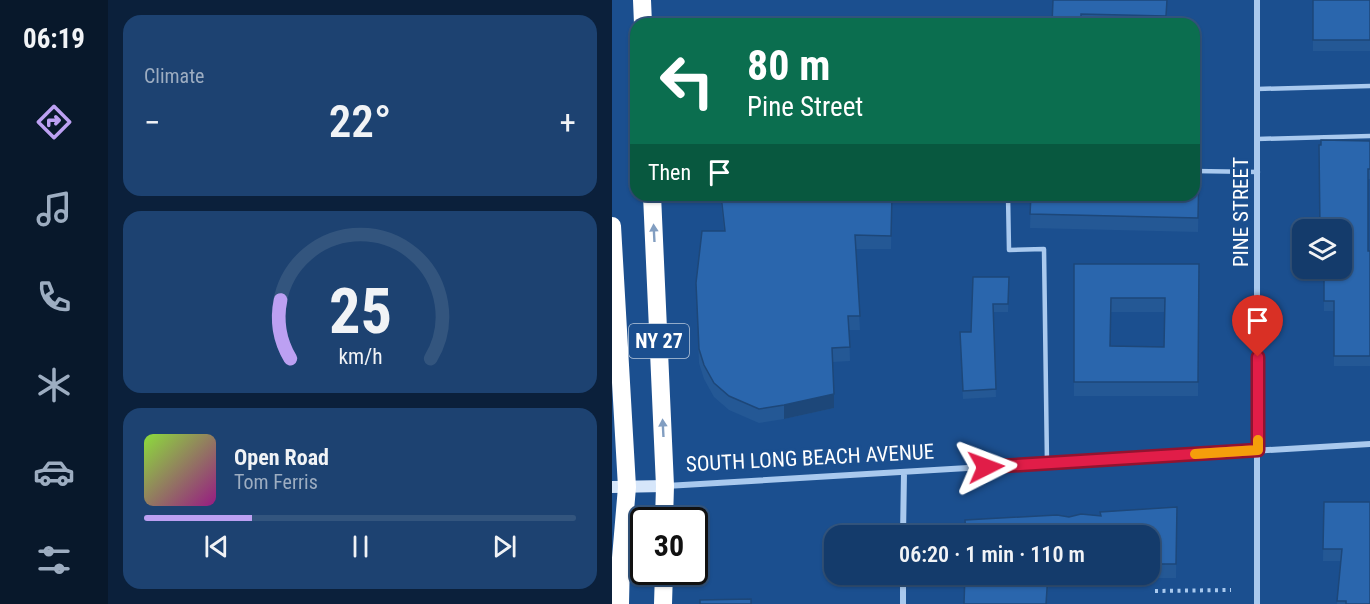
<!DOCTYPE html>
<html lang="en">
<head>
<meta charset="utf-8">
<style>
  :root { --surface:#143b6b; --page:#1d4271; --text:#f1f3f6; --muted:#9dadc1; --line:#33557e; --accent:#bca0f2 }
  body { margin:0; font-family:"Roboto Condensed",sans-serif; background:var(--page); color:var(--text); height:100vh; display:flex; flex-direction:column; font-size:22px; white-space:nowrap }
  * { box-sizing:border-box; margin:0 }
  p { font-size:20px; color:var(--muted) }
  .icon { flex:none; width:33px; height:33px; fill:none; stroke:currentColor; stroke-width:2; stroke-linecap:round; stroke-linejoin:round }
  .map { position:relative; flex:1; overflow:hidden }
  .side { display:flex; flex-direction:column; gap:15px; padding:15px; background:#0b203b; width:504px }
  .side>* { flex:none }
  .banner { position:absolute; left:18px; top:18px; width:570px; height:183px; border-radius:18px; box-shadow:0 2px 4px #0004,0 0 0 2px var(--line); background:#0b6e4f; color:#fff; overflow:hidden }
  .controls { position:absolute; left:680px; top:219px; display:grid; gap:12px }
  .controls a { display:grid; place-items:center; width:60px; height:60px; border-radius:12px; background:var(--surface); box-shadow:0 2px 4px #0004,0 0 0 2px var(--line); font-size:30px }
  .speed { position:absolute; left:18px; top:507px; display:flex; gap:12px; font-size:30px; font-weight:700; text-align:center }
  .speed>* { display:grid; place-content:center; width:78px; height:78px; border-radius:50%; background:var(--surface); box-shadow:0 2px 4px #0004,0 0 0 2px var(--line); line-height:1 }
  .speed .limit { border:3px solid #111; border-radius:9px; background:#fff; color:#111 }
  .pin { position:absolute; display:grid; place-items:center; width:51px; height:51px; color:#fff; margin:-62px -26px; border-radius:50% 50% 50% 0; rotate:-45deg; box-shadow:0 0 6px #0007 }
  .pin .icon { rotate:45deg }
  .me { position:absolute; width:66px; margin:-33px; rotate:87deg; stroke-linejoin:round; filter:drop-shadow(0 0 4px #0008) }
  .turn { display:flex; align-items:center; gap:21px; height:126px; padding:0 18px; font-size:27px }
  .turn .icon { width:78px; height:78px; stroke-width:2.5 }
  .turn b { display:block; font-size:42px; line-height:51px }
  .then { display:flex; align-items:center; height:57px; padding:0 18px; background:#0003; gap:12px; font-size:22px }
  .big { font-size:45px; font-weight:600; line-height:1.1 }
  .side .tile { flex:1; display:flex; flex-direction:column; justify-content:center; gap:9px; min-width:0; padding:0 21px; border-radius:18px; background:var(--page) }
  .side .dial { align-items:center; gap:0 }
  .dial svg { height:156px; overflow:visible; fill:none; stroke:var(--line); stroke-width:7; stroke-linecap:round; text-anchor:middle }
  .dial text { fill:var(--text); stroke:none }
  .song { display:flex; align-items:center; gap:18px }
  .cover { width:72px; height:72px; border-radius:9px; background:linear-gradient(135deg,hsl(90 70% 55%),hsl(310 70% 35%)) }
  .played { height:6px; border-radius:3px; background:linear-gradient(90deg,var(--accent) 25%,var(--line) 25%) }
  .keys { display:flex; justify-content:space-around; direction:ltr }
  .heat { display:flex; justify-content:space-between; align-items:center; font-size:33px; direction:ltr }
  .trip { position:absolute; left:212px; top:525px; width:336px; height:60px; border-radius:18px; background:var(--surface); box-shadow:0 2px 4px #0004,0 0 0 2px var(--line); font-weight:600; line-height:60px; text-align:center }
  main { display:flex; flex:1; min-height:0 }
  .menu { display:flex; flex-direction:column; width:108px; justify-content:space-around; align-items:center; background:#08182b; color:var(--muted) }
  .menu .icon { width:42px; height:42px }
  .menu .selected { color:var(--accent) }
  .menu b { font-size:27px; color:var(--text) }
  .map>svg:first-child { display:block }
</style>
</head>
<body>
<main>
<nav class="menu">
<b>06:19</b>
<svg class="icon selected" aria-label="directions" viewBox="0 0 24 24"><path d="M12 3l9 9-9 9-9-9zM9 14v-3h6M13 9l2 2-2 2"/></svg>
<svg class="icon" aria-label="music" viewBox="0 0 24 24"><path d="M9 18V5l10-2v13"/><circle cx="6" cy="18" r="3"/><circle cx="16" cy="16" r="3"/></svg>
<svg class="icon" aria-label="phone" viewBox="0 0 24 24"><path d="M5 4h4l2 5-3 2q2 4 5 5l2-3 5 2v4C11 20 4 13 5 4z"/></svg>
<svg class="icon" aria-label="climate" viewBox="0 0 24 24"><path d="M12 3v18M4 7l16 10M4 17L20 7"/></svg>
<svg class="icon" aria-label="car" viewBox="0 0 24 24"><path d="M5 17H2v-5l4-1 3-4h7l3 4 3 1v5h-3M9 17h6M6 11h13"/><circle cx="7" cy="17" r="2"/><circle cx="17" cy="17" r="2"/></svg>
<svg class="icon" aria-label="filters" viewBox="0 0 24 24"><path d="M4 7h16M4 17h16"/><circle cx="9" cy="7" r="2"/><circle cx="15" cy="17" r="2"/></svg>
</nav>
<section class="side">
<div class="tile"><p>Climate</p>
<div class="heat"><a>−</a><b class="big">22°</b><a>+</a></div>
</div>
<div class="tile dial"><svg viewBox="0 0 100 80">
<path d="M14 69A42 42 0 1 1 86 69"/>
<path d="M14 69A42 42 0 0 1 9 39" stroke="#bca0f2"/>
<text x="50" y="56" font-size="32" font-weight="700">25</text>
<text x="50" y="72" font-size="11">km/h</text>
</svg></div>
<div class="tile">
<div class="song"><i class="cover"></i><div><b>Open Road</b><p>Tom Ferris</p></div></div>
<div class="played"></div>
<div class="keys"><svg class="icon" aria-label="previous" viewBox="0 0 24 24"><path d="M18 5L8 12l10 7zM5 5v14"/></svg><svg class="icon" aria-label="pause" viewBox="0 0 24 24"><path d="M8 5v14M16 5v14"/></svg><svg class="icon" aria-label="next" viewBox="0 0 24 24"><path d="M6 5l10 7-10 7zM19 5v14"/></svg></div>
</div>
</section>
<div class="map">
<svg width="758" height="604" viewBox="0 0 758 604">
  <rect width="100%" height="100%" fill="#1b4f8f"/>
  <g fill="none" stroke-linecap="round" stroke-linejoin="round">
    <path stroke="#a9c9ee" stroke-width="4" stroke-dasharray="3 4.5" stroke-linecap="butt" d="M543,591L619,590"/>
    <path stroke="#a9c9ee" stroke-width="4.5" d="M645,89L758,86
      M645,139L758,136
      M582,171L646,172
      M396,195L397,250L432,249L435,463"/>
    <path stroke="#a9c9ee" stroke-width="6" d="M645,0V604
      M54,486L758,444
      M291,536L292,472
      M291,604V574"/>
    <path stroke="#d6e6fa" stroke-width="12" d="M0,487L53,486"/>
    <path stroke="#fff" stroke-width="18" d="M30,0L31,24
      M40,195L53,486L52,520
      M0,226L15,487L9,558L8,604
      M51,604L52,572"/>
  </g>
  <path fill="#245895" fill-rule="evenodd" d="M441,0H555V24H440Z
    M701,0H758V51H701Z
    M758,141V179H756V251H758V366H722V311H712V275H719Z
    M587,183L586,232L418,228L419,195Z
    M108,195H313V196H280L279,249H243L248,330H237L238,361L221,362L222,408L172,419L147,423L117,410L102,397L92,379L87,363L84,283L112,231Z
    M462,264H587L586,396H462ZM499,312H553L552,347L498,346Z
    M397,277L396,312H382L384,397L351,399L348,340L359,332Z
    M712,502L758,604H725L729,561H711Z
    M565,507L564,578H437L435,604H352L353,574H537V536H353V520L488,516Z"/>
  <path fill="#1d4779" d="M222,394V408L172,419V405Z
    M436,574L435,604H434Z"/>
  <path fill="#2a66ad" stroke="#1d4779" stroke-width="1.5" fill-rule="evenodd" d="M441,0H555L554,16L469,14V24H440Z
    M701,0H758V40H701Z
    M709,140L758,141V169H756V251H758V356H722V301H712V275H719L720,268H729V230H708L707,145H709Z
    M582,169H587L586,218L418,214L419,195H582Z
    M109,195H280L279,236L243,235L248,316H236L238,347L220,348L222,394L172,405L147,409L117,396L102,383L92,365L87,349L84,283L90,231H113Z
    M462,264H587L586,382H462ZM499,298H553L552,347L498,346Z
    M361,277H397L396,304H381L384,389L351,391L348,332H359Z
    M712,502H758V604H734V601H725L730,549H711Z
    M565,507L564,564H537V536H354L353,520L445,515L457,517L469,514L489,516L488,512Z
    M353,574H436L434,604H352Z
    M139,599V604H88V600Z"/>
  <defs><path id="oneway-solid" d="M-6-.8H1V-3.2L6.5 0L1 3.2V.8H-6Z" transform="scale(1.5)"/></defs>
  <g fill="#829ec1">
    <use href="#oneway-solid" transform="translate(42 233) rotate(-93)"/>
    <use href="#oneway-solid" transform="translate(51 428) rotate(-93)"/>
  </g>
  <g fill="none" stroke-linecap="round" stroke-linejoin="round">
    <defs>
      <path id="route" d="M374,467L646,450V357"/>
    </defs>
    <use href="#route" stroke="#92132f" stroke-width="15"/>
    <use href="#route" stroke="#e11d48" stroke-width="10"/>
    <path stroke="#f59e0b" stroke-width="10" d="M583,454L646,450V440"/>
  </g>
  <g text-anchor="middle" stroke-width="6" stroke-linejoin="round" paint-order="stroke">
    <rect fill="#1b4f8f" stroke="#bbcadd" stroke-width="1.5" x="17" y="324" width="60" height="34" rx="4.5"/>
    <g font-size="20" font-weight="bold" fill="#fff">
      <text x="47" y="348">NY 27</text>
    </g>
    <g font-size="21" fill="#fff" stroke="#1b4f8f">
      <text transform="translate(629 212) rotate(-90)" y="7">PINE STREET</text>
      <text transform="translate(198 458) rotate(-3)" y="7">SOUTH LONG BEACH AVENUE</text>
    </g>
  </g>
</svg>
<div class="controls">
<a><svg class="icon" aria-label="layers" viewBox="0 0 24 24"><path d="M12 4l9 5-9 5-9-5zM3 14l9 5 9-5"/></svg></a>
</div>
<div class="speed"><div class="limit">30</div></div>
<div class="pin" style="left:646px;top:357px;background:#d93025"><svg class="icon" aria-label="arrive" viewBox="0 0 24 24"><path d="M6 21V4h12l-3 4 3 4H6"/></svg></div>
<svg class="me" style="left:374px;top:467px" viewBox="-20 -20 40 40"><path d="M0-17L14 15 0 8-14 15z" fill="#e11d48" stroke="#fff" stroke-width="4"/></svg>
<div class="trip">06:20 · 1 min · 110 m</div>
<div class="banner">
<div class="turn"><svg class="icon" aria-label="left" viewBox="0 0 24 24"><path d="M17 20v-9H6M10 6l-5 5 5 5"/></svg><div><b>80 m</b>Pine Street</div></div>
<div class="then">Then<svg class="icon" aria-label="arrive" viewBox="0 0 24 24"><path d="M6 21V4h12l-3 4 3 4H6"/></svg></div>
</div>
</div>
</main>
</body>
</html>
